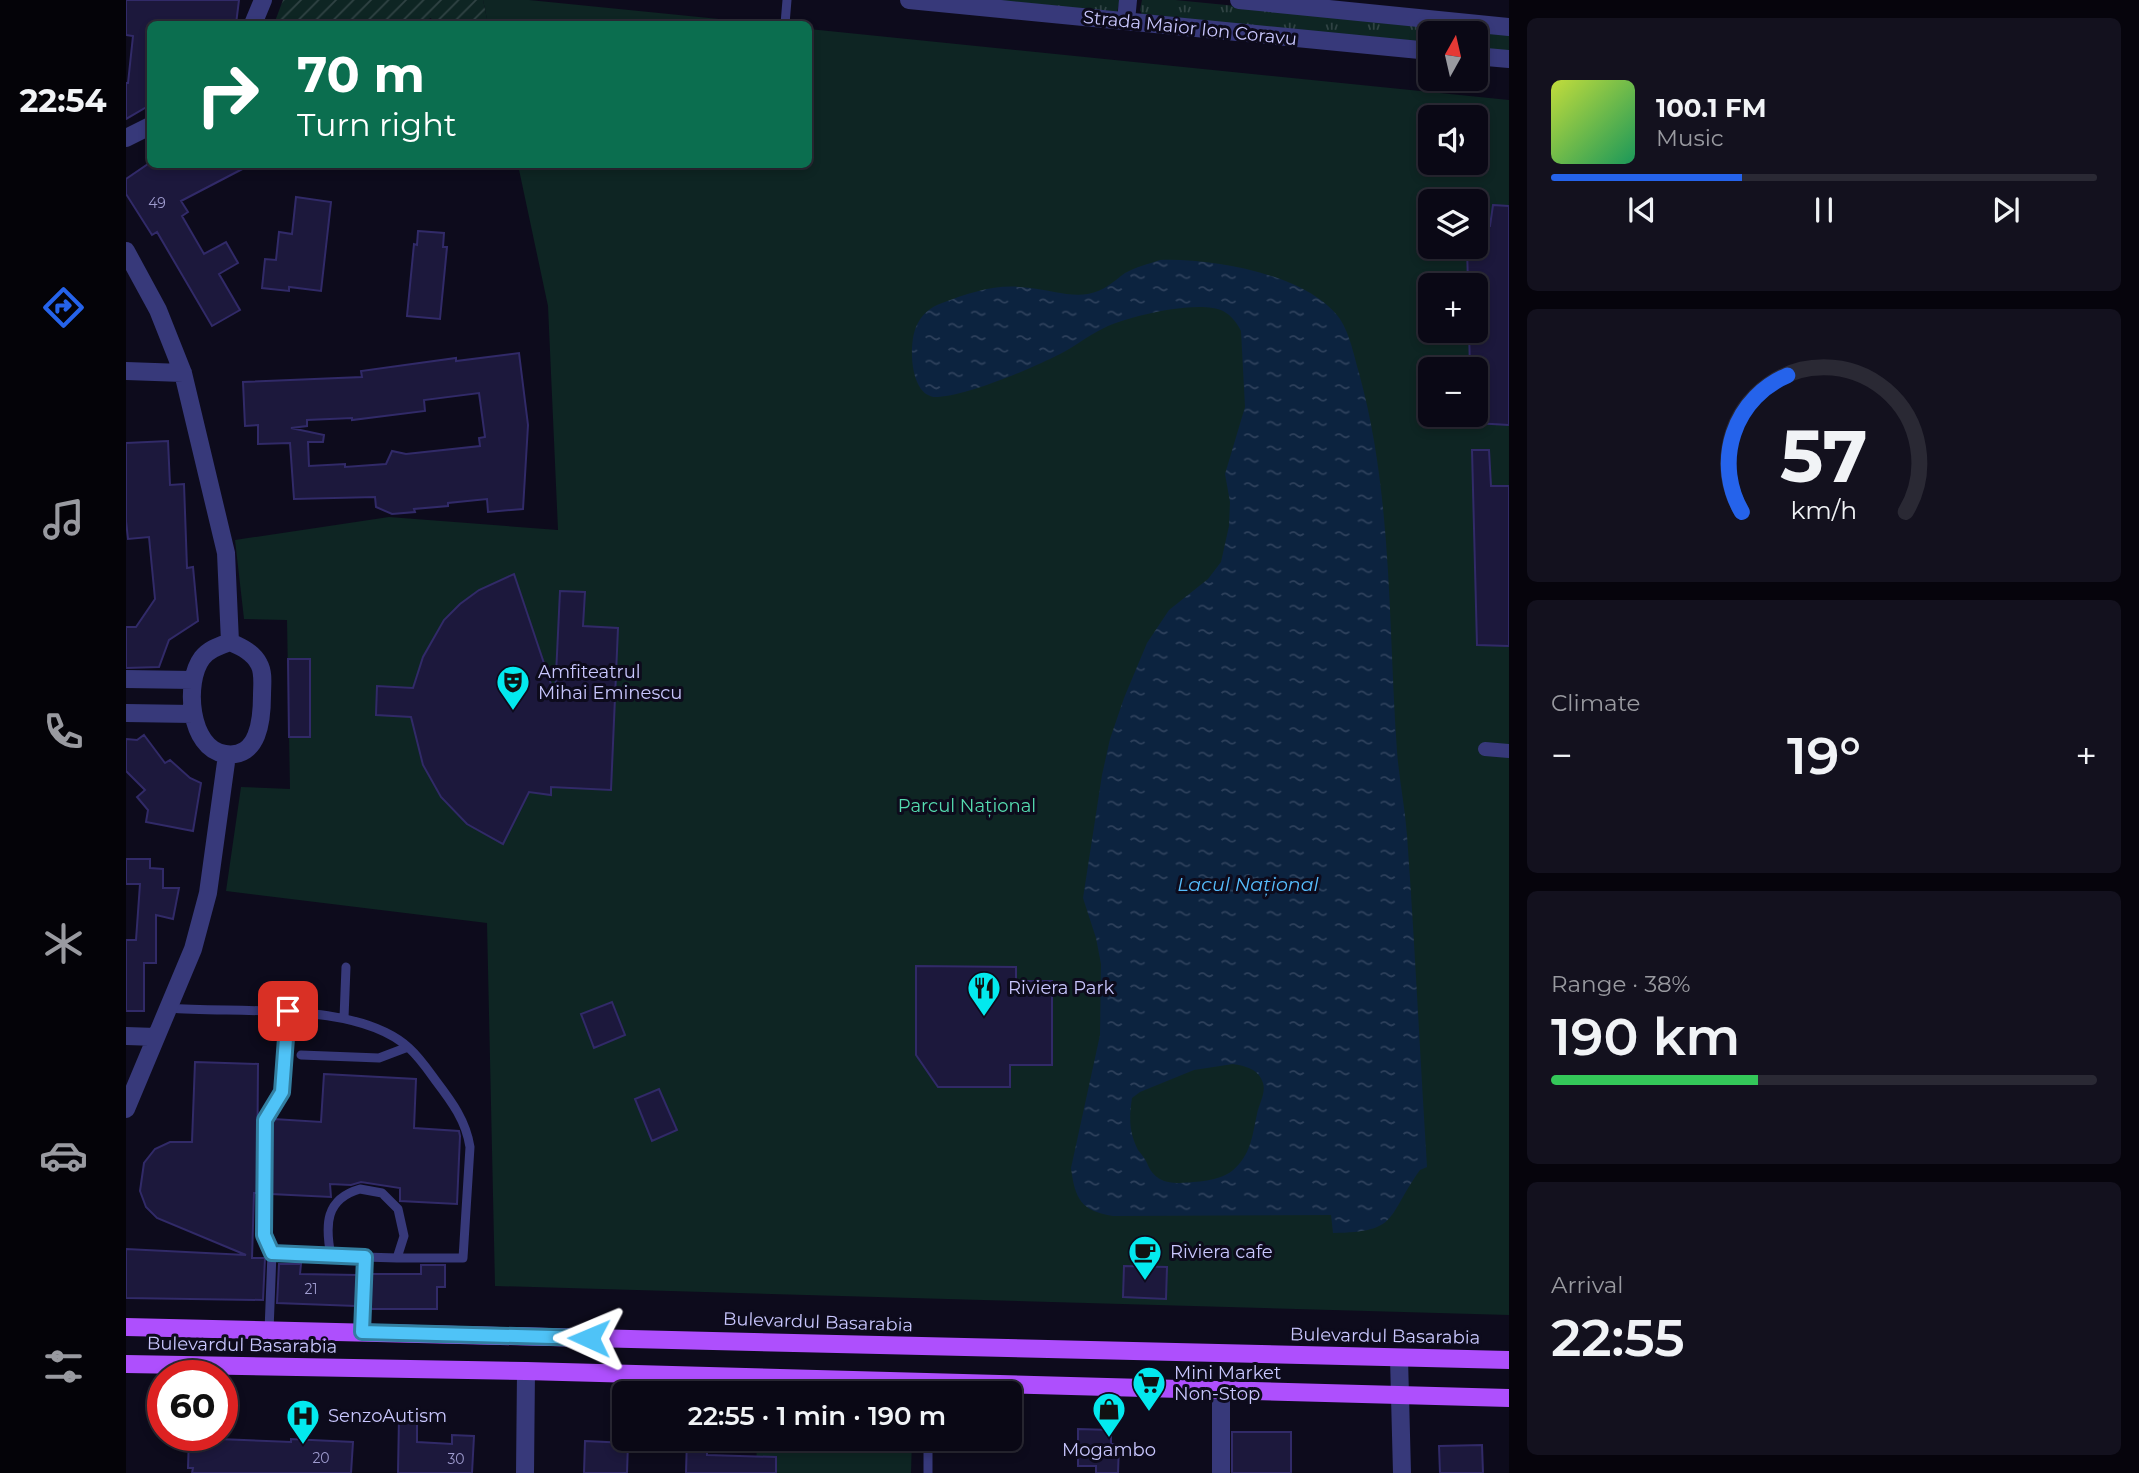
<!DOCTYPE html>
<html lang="en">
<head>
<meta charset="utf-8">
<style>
  :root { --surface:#0a0815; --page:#13111e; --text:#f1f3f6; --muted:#999aa0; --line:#2a2934; --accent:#2563eb }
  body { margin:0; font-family:Montserrat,sans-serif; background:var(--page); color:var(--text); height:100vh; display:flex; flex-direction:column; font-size:26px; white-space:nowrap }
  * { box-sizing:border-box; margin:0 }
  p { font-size:23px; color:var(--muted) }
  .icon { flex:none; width:38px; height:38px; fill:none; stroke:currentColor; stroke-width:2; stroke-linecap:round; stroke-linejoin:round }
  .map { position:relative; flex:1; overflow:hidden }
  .drawer { display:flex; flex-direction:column; gap:18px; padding:18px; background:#06040c; width:630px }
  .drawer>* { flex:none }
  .guide { position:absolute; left:21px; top:21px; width:665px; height:147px; border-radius:10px; box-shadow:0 4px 10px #0003,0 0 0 2px var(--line); background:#0b6e4f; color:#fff; overflow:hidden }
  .needle { width:46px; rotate:8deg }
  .fabs { position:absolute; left:1292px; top:21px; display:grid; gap:14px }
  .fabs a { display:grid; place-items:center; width:70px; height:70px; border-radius:10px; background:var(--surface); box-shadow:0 4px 10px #0003,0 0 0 2px var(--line); font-size:35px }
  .speed { position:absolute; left:21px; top:1360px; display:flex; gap:14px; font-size:35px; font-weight:700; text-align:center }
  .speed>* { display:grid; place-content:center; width:91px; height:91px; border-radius:50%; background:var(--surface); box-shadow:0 4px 10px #0003,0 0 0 2px var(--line); line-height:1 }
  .speed .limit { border:10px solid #d22; background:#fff; color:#111 }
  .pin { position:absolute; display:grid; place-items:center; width:60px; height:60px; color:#fff; margin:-30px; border-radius:14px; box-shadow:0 4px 10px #0006 }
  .me { position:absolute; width:77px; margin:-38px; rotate:271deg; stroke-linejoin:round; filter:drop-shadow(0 0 5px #0008) }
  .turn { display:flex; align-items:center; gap:24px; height:147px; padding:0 35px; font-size:32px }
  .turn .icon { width:91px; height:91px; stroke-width:2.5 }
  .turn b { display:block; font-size:49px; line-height:60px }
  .big { font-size:52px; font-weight:600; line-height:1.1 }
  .drawer .card { flex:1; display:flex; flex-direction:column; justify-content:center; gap:10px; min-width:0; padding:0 24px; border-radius:10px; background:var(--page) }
  .drawer .dial { align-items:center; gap:0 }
  .dial svg { height:182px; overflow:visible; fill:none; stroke:var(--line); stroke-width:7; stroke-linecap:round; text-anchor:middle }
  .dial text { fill:var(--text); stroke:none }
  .song { display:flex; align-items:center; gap:21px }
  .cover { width:84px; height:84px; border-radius:10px; background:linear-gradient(135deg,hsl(70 70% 55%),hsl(150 70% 35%)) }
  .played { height:7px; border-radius:4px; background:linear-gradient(90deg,var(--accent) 35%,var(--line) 35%) }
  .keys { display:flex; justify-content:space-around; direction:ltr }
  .heat { display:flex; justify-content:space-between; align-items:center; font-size:38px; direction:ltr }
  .charge { height:10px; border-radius:5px; background:linear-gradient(90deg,#34c759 38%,var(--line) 0) }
  .trip { position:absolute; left:486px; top:1381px; width:410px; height:70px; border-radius:10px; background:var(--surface); box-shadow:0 4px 10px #0003,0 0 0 2px var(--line); font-weight:600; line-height:70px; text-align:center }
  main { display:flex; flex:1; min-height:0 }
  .tabs { display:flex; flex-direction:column; width:126px; justify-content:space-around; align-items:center; background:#040308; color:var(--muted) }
  .tabs .icon { width:49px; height:49px }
  .tabs .current { color:var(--accent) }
  .tabs b { font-size:32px; color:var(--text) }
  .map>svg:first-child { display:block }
</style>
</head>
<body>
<main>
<nav class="tabs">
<b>22:54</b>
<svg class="icon current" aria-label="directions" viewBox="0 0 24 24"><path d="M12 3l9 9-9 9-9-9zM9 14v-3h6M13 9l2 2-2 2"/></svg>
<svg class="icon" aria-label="music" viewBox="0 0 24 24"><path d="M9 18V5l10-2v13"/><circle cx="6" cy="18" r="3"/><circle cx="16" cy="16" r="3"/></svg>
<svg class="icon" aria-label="phone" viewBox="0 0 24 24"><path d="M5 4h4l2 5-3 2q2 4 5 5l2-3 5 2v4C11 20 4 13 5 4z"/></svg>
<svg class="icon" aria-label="climate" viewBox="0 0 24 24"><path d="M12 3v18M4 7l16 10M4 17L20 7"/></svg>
<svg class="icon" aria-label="car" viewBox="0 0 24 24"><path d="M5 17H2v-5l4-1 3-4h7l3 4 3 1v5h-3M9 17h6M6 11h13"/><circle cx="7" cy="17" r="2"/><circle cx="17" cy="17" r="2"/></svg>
<svg class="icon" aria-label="filters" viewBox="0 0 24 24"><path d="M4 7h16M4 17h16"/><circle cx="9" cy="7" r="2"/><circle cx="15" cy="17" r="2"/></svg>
</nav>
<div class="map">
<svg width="1383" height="1473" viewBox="0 0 1383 1473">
  <defs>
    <pattern id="grass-tufts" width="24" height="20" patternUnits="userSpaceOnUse" patternTransform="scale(1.75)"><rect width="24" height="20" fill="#0e2523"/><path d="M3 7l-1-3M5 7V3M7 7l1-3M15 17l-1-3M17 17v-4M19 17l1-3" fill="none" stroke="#304344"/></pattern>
    <pattern id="garden-furrows" width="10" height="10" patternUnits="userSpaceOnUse" patternTransform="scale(1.75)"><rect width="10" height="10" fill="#0e2523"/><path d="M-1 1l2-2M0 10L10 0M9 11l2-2" fill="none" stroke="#304344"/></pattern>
    <pattern id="water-ripples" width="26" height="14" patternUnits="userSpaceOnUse" patternTransform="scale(1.75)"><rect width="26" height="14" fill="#0c233f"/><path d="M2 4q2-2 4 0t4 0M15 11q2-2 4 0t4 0" fill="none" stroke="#2e415c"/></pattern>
  </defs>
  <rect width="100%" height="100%" fill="#0d0b1c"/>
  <path fill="url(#grass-tufts)" d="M851,0H994L991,12Z
    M1016,0H1049L1383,33V53L1349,50V33H1304V45L1017,17L1014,10Z"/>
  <path fill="#0e2523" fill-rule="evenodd" d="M357,0H403L642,24H362Z
    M683,29L1383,100V1315L369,1286L361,923L100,891L115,787L164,789L161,620L118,619L109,540L263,517L432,530L422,306L392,165L682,164ZM1304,117H1349V163H1304ZM1304,201H1349V247H1304ZM1304,285H1349V331H1304ZM1304,369H1349V415H1304Z
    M631,1439H786L785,1473H630Z"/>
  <path fill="url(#garden-furrows)" d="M157,0H357L362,24H308L305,18L291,24H148Z"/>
  <path fill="url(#water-ripples)" fill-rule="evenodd" d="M1034,260C1086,258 1182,274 1214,319C1224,334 1228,356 1233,373C1267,496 1262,626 1271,751C1273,779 1279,807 1281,835C1289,946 1294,1057 1301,1167L1294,1170C1260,1217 1274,1232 1207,1233L1205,1215L987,1216C955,1211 949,1199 945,1168L974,1035L975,964L970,938L957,898L976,775L984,739L998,698L1021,643L1043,610L1082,579L1095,562L1103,526L1104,502L1099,474L1119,407L1115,331C1111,323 1106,316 1097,311C1074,299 1001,316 978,328C961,336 946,349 928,357C899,371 843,395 812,397C784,399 782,346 790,327C795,315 804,307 816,303C846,292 872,283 904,288C923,290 944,297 962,294C978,291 987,282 999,273C1010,267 1022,264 1034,260ZM1107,1064C1119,1066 1133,1069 1137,1083C1140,1093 1133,1104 1131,1114C1126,1137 1125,1155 1106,1171C1093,1181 1070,1182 1054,1183C1037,1183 1027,1178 1021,1163C1019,1158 1015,1154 1012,1150C1003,1132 1003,1118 1006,1098L1014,1092L1068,1070Z"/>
  <path fill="#1c183c" stroke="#312a68" stroke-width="2" fill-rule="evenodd" d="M0,0H113L110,24H24V105L0,119V83H2L7,36L0,35Z
    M22,164H126L55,201L62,212L56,216L78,254L100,242L112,263L93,274L114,310L86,326L31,232L26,235L0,194V179Z
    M170,197L205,202L195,291L163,287V291L136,288L139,259L150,260L153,232L166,234Z
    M1367,205L1383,206V425L1349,423V369H1344L1343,331H1349V285H1342L1341,247H1349V225L1364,226Z
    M292,231L318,233L317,247H321L314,319L281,316L288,244L291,245Z
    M393,353L402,425L397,509L362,512L361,499L322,503V506L288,509L289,512L266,514L250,507L249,497L168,499L164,443L132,444V425L119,426L117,382L236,377L235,371L330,358V361ZM353,393L359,437L353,438L354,446L280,454L266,451L260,464L219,467V464L183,466L182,442H197L198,435L165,428L181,426V420L226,418V420L299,411L298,400Z
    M42,441L44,485L58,484L61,568L67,567L72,621L43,640L33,667L0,668V627H10L29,599L23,537L2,539L0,521V443Z
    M1346,450H1363L1365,486H1383V646L1351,645Z
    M388,574L429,696L434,591L459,592L457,626L492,628L485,790L425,787V795L403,792L377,844L341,824L315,797L297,765L285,717L250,715L251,686L287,688L297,657L318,620L334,604L353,590Z
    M162,659H184V737H163Z
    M18,735L39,763L44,760L64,778L75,783L67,831L20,822L22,810L11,797L19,790L0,771V739L11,740Z
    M0,859H24V868L37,869V888H53L47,919L30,915V963H18V1011H0V940H10L14,884H0Z
    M790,966L890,967V981H926V1065H884V1087H812L790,1055Z
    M486,1002L499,1035L468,1048L455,1014Z
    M69,1062L132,1064L131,1193H128L126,1258H139L137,1300L0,1298V1249L120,1255L31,1218L20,1207L14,1191L18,1163L29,1149L44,1142H66Z
    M198,1074L290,1079L288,1128L333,1131L334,1136L331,1204L274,1201V1188L235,1182L225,1185L204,1184L205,1197L145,1194L146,1122L148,1119L195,1122Z
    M533,1089L551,1130L526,1141L509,1099Z
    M153,1264H175L174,1274L231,1275L230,1306L151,1303Z
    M295,1265H319V1287H311V1309H246L244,1306L246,1274H295Z
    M998,1266L1041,1267L1040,1299L997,1297Z
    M273,1417H291V1442L326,1444V1435L348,1436L346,1473H272Z
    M952,1429L985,1430V1444H993L992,1473H970V1466H952Z
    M1106,1432H1165V1473H1106Z
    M63,1435H93V1439L165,1442V1439L227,1442L225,1473H66L67,1468H62Z
    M561,1438H581V1455L650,1457V1473H560Z
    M459,1441L502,1443L501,1473H458Z
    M1356,1445L1357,1473H1314L1313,1446Z"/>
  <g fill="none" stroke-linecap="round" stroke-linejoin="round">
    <path stroke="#37397a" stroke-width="9" d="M659,24L661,0
      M43,1008C110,1014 231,1000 283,1048C294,1058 302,1070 310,1081C326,1102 340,1121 344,1147L337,1258H271
      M162,1011L156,1092L139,1120L138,1235L146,1253L205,1256
      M218,1018L220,967
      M175,1055L253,1058L282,1047
      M234,1189L256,1193L272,1209L278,1236L271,1258L205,1256C199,1225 199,1199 234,1189Z
      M143,1331L146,1253
      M236,1332L239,1257
      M802,1473V1438"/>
    <path stroke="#37397a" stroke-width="14" d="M1359,749L1383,751"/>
    <path stroke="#37397a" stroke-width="18" d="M127,24L137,0
      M0,138L24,126
      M0,251L32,310L57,373L100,553L104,642
      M0,371L57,373
      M104,642C115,647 127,652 133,664C138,673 136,685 136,695C136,719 133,759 99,754C63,749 58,682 76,658C83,649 93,646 104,642Z
      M0,679L67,680
      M0,713L67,714
      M0,1036L30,1037
      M0,1109L67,949L82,893L101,755
      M1095,1389V1473
      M399,1473L400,1371"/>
    <path stroke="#37397a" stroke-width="18" d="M783,0L1304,51
      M1113,0L1383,27
      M1000,21L1002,0
      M1349,56L1383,59
      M1273,1358L1276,1473"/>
    <path stroke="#ae4ffd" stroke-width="18" d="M0,1327L1383,1360
      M0,1364L400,1371L1383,1398"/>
  </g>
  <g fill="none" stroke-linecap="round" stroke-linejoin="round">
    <defs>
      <path id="route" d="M162,1011L156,1092L139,1120L138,1235L146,1253L239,1257L236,1332L463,1338"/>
    </defs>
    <use href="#route" stroke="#337fa1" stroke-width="18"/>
    <use href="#route" stroke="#4fc3f7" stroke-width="12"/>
  </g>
  <defs>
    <symbol id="theatre-pin" viewBox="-11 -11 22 30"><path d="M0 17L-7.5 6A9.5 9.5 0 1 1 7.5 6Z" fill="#03e9ee" stroke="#0d0b1c"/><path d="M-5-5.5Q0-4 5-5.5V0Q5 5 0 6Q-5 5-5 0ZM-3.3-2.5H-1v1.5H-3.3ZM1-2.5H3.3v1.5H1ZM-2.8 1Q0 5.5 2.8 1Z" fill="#111"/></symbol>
    <symbol id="restaurant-pin" viewBox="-11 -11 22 30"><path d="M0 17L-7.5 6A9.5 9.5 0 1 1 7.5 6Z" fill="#03e9ee" stroke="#0d0b1c"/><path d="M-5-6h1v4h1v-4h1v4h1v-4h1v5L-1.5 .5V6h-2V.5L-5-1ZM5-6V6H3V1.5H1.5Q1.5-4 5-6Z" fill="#111"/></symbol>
    <symbol id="cafe-pin" viewBox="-11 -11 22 30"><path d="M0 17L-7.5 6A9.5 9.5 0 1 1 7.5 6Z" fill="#03e9ee" stroke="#0d0b1c"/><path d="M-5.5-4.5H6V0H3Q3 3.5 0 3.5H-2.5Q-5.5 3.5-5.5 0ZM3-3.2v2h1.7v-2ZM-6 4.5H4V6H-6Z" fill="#111"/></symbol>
    <symbol id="supermarket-pin" viewBox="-11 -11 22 30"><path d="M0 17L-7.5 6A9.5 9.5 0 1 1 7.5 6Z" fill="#03e9ee" stroke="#0d0b1c"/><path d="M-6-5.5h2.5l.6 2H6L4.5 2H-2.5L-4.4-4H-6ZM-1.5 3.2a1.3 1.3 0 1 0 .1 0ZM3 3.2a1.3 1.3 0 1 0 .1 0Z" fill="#111"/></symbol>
    <symbol id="shop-pin" viewBox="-11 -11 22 30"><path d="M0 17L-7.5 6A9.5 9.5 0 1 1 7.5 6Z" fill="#03e9ee" stroke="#0d0b1c"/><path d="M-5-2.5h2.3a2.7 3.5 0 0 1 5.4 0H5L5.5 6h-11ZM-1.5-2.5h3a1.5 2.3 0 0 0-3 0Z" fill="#111"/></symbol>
    <symbol id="hospital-pin" viewBox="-11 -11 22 30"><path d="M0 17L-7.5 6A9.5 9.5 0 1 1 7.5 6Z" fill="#03e9ee" stroke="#0d0b1c"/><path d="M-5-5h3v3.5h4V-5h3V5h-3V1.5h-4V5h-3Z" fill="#111"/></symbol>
  </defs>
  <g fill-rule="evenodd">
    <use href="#theatre-pin" x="368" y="663" width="38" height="52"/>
    <use href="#restaurant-pin" x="839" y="969" width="38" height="52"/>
    <use href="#cafe-pin" x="1000" y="1233" width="38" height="52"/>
    <use href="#supermarket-pin" x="1004" y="1364" width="38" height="52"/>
    <use href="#shop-pin" x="964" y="1390" width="38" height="52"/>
    <use href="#hospital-pin" x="158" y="1397" width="38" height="52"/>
  </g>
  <g text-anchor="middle" stroke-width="6" stroke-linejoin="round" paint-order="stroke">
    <g font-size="14" fill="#9e9bce">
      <text x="31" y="208">49</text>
      <text x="185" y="1294">21</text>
      <text x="195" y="1463">20</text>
      <text x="330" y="1464">30</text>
    </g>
    <g font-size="18" fill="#c9c7fe" stroke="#0d0b1c">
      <text transform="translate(1064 28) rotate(6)" y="6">Strada Maior Ion Coravu</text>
      <text transform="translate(692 1322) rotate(2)" y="6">Bulevardul Basarabia</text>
      <text transform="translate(1259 1336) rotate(1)" y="6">Bulevardul Basarabia</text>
      <text transform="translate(116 1345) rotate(1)" y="6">Bulevardul Basarabia</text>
    </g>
    <g font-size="18" fill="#c9c7fe" stroke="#0d0b1c" text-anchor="start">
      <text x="412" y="678">Amfiteatrul<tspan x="412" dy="21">Mihai Eminescu</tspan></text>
      <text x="882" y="994">Riviera Park</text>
      <text x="1044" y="1258">Riviera cafe</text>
      <text x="1048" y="1379">Mini Market<tspan x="1048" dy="21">Non-Stop</tspan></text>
      <text x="202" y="1422">SenzoAutism</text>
      <text x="983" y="1456" text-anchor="middle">Mogambo</text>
    </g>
    <g font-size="18" fill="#55dcb0" stroke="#0d0b1c">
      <text x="841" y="812">Parcul Național</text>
    </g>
    <g font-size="19" font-style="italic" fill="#56bdfd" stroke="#0d0b1c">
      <text x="1122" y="891">Lacul Național</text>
    </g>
  </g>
</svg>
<div class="fabs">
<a><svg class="needle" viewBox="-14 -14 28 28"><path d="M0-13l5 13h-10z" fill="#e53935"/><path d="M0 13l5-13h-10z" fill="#999aa0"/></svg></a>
<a><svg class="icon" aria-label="sound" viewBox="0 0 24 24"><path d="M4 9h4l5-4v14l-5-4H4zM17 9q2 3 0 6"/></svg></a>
<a><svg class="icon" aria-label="layers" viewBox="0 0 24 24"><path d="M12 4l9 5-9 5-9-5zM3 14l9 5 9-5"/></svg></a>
<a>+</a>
<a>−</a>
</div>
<div class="speed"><div class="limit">60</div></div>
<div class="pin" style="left:162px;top:1011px;background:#d93025"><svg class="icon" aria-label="arrive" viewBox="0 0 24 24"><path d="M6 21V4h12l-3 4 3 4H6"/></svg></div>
<svg class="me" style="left:463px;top:1338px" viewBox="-20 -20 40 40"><path d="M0-17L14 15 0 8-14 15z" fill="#4fc3f7" stroke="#fff" stroke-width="4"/></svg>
<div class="trip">22:55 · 1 min · 190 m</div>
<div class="guide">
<div class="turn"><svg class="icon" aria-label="right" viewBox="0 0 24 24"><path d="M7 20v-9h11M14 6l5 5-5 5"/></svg><div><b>70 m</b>Turn right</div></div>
</div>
</div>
<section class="drawer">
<div class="card">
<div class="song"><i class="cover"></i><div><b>100.1 FM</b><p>Music</p></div></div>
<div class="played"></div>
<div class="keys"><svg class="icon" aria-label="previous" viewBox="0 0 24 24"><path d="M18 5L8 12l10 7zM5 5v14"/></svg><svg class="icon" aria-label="pause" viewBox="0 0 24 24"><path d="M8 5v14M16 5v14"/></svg><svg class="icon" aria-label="next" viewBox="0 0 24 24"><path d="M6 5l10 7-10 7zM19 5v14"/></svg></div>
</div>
<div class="card dial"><svg viewBox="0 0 100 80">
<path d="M14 69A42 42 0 1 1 86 69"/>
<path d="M14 69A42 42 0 0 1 34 9" stroke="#2563eb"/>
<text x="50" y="56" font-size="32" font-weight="700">57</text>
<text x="50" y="72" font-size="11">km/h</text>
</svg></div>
<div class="card"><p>Climate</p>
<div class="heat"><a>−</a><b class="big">19°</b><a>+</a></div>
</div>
<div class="card"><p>Range · 38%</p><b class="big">190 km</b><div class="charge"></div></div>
<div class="card"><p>Arrival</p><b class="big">22:55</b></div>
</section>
</main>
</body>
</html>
